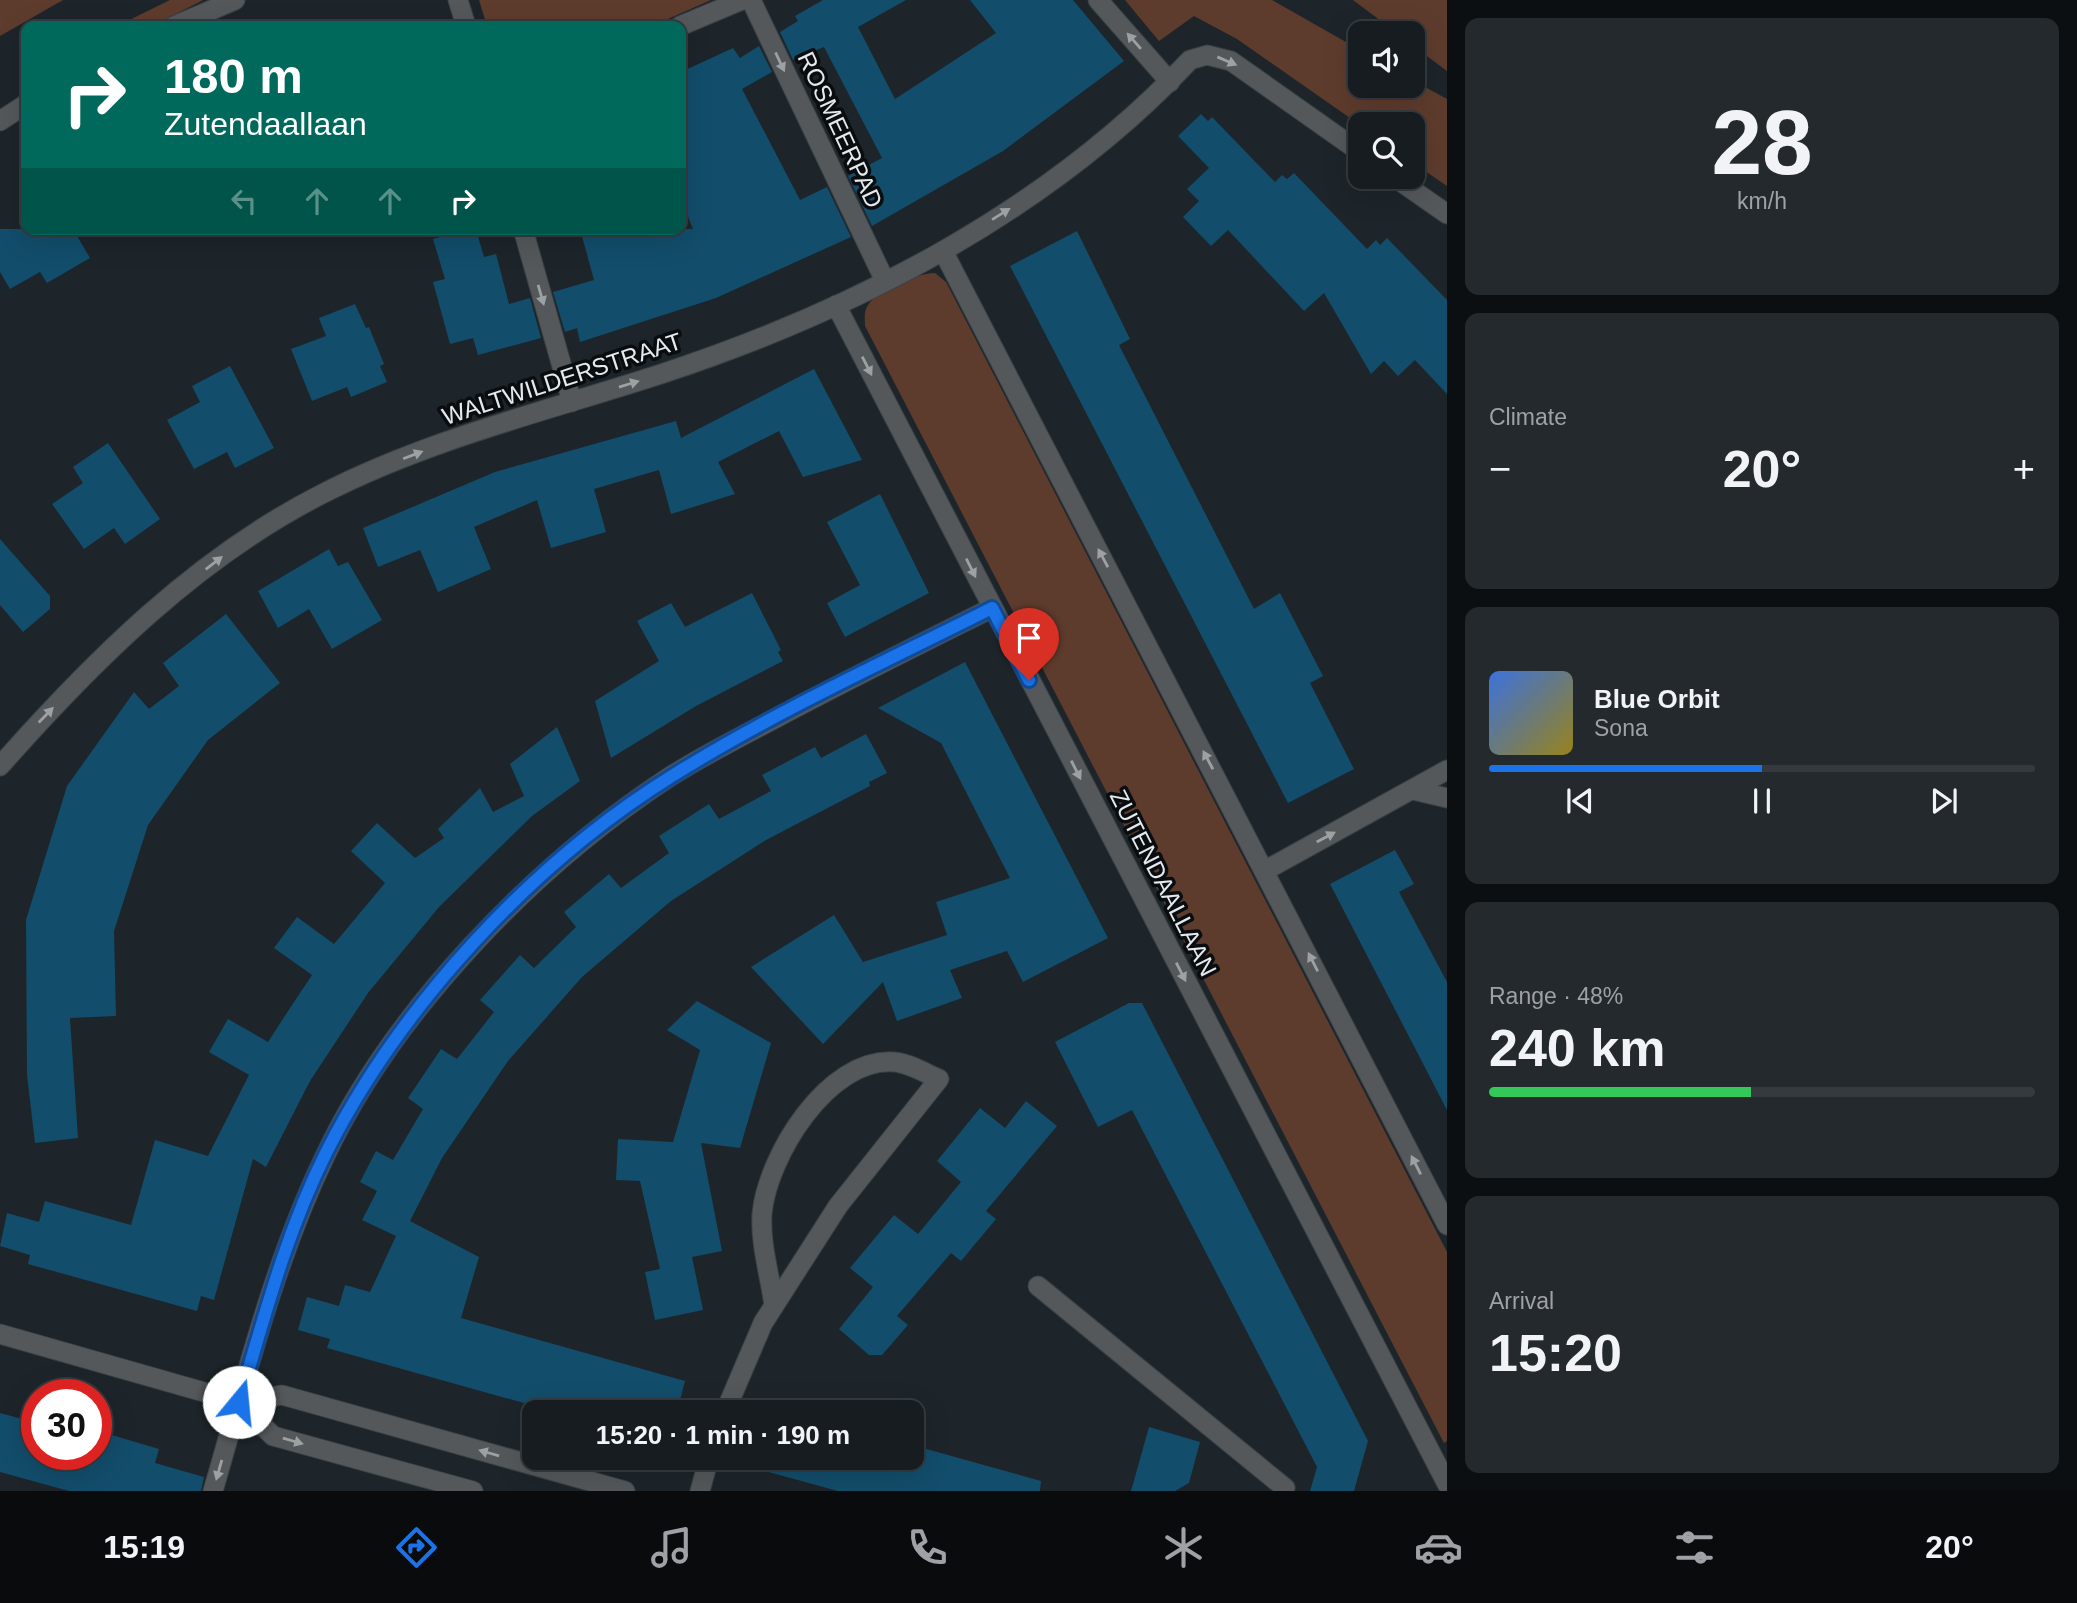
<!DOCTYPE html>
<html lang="en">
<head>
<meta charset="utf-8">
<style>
  :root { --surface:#161c20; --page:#23292d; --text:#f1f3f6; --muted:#9ea1a5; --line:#353a3e; --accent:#1a73e8 }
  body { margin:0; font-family:Arial,sans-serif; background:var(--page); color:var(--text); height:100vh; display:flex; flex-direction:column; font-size:26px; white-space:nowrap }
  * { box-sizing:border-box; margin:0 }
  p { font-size:23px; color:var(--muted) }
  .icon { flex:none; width:38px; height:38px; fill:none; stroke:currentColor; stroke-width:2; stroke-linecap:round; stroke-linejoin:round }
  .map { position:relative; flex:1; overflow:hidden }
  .sheet { display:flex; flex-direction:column; gap:18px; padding:18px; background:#0c0f12; width:630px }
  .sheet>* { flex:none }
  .hud { position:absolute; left:21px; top:21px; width:665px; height:214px; border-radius:14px; box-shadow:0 7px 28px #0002,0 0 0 2px var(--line); background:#00695c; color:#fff; overflow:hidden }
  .buttons { position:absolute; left:1348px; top:21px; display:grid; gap:14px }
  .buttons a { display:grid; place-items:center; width:77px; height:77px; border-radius:14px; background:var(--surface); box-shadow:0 7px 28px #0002,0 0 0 2px var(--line); font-size:35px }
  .speed { position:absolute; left:21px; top:1379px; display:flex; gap:14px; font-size:35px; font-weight:700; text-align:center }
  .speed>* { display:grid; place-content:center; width:91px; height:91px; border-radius:50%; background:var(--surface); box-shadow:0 7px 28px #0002,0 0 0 2px var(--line); line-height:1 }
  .speed .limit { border:10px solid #d22; background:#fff; color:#111 }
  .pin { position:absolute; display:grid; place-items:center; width:60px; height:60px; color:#fff; margin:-72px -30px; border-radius:50% 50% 50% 0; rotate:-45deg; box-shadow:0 0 7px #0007 }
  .pin .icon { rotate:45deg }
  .me { position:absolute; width:77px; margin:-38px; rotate:17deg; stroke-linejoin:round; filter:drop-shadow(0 0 5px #0008) }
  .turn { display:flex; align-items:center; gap:24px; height:147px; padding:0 28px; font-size:32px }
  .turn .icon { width:91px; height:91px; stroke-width:2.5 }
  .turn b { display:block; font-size:49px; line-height:60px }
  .lanes { display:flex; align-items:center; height:66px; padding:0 28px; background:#0003; justify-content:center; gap:35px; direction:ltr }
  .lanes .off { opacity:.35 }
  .big { font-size:52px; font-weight:600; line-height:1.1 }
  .sheet .widget { flex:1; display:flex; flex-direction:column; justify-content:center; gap:10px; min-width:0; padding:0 24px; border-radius:14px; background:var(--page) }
  .sheet .dial { align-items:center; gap:0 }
  .dial b { font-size:91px; line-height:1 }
  .song { display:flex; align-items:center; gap:21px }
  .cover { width:84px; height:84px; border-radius:10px; background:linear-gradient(135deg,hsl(220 70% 55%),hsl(50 70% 35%)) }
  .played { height:7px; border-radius:4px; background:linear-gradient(90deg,var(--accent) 50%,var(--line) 50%) }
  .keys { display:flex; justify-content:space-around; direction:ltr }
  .heat { display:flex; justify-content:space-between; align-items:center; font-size:38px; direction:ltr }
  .charge { height:10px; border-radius:5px; background:linear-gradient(90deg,#34c759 48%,var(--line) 0) }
  .trip { position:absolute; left:522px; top:1400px; width:402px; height:70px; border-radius:14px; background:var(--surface); box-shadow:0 7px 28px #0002,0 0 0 2px var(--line); font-weight:600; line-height:70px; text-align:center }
  .menu { display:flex; height:112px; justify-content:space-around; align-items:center; background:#090b0d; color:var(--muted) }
  .menu .icon { width:49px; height:49px }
  .menu .on { color:var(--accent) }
  .menu b { font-size:32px; color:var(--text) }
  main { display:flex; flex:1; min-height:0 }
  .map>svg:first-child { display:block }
</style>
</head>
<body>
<main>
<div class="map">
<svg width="1447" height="1491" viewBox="0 0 1447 1491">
  <rect width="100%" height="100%" fill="#1d252a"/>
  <path fill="#5e3c2d" d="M0,0H63L0,36Z
    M170,0H203L153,26H117Z
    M479,0H711L652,26H487Z
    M1125,0H1272L1360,50V86H1412V80L1447,99V186L1412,162V124L1360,125L1237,39L1194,16L1159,41Z
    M1353,0H1447V71L1412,45V33H1397Z
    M935,273L946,282L1447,1252V1441L1444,1443L865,326C865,320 864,314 866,309C875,288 914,274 935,273Z"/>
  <path fill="#124d6b" d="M823,0H906L858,27L895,99L996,33L970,0H1073L1124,61L1003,151L872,226L848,176L882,158L824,47L793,60L780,32L798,21L795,16Z
    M759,46L772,72L742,89L800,200L827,187L851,237L716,298L580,342L577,328L565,332L553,292L594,280L580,229H693L681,199V72L733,48L740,58Z
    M1201,114L1208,121L1212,117L1275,182L1282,175L1287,179L1294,173L1367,249L1376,240L1380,245L1387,238L1447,300V394L1415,360L1398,376L1384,361L1371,374L1324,293L1304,311L1228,230L1211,246L1183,217L1199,201L1187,189L1209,168L1178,136Z
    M0,229H73L90,258L47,283L40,272L10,289L0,272Z
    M470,229H476L484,257L496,254L509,304L530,298L541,338L478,355L473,338L450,344L433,282L445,279L433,239Z
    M1077,231L1130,339L1119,345L1254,609L1280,593L1323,676L1310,683L1354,769L1288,803L1010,266Z
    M355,304L366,328L369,327L384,364L380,366L387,382L351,397L347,387L312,401L291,349L326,336L319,318Z
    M230,366L274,448L235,468L227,452L194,469L167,420L200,402L192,386Z
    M814,369L862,460L803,477L779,431L718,462L735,494L671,514L659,470L594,489L606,532L551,548L537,500L474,527L491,569L438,592L420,550L378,567L363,528L495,472L676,421L681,438Z
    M108,443L160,519L125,544L114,528L84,549L52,504L83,483L73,467Z
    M880,494L929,593L845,637L827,603L860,585L827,522Z
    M0,539L50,596V609L23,632L0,605Z
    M329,549L338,566L348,562L382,620L332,649L309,609L278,628L258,591Z
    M752,593L781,650L778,652L783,661L696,706L611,758L595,701L659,661L637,621L671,603L685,627Z
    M226,614L280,683L208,740L148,825L114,931L116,1016L70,1018L78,1138L35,1143L27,1075L26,920L67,786L134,692L149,709L179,686L163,663Z
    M965,662L1108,938L1023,982L1007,951L950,970L962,998L897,1021L883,982L823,1044L751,967L834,915L863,962L947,935L936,902L1010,878L941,743L878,708Z
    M557,727L580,781L532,816L439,907L368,993L310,1081L266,1167L253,1159L214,1300L201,1296L197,1311L28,1264L30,1255L0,1246L7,1213L39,1222L45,1201L131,1225L155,1140L208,1156L249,1075L209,1052L228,1019L268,1042L290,1008L312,975L274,948L297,917L334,944L385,883L351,851L377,823L415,858L444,838L438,829L480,788L493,812L524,796L510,764Z
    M866,734L887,773L869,782L870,786L766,840L671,901L582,977L508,1061L442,1158L410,1221L479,1257L461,1318L685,1381L677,1412H556L327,1348L330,1339L298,1330L307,1297L339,1306L345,1285L370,1292L396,1236L362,1220L377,1191L360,1182L376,1151L393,1160L423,1109L408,1098L441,1049L457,1059L494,1012L480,1000L520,955L534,968L576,927L564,912L609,874L621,888L669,853L659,836L709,804L719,819L771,791L762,775L815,747L821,758Z
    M1395,850L1414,884L1399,892L1447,982V1110L1330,884Z
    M697,1001L771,1043L740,1148L701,1143L722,1251L692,1257L703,1310L655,1320L645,1272L660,1269L640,1181L616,1180L618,1139L673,1142L700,1050L667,1030Z
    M1129,1003H1142L1368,1441L1354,1491H1310L1317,1467L1132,1110L1098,1127L1055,1042Z
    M1026,1101L1057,1126L986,1211L996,1219L961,1261L951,1253L897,1316L908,1325L882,1355H869L839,1329L873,1287L850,1268L894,1215L918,1234L961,1182L937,1161L980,1108L1005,1128Z
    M0,1413L37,1423V1454H96V1440L102,1442L105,1433L159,1449L155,1463L204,1477L201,1491H69L0,1472Z
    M1149,1427L1200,1442L1189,1483L1175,1491H1131Z
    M912,1445L1041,1481L1040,1491H838L754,1468L755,1458H912Z"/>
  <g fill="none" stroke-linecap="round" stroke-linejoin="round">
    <defs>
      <path id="service" d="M1413,790L1447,798
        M1038,1286L1285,1488L1284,1491"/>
      <path id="minor" d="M458,0L466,26
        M751,0L885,281
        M1098,0L1170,82
        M174,26L235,0
        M680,26L742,0
        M0,121L26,104
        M1394,177L1447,214
        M523,229L572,402
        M943,251L1447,1225
        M836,305L1447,1484
        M0,766C93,661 196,558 322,494C429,439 547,411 661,374C856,310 1049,210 1190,60L1207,55L1231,61L1360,152
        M1266,870L1447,770
        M0,1334L239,1402L282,1395L625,1491
        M239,1402L273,1436L473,1491
        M725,1412L763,1323L838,1206L939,1079C925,1073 909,1063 894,1062C828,1057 767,1157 762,1214C760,1243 770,1276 774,1305
        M213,1491C246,1378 274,1262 325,1156C394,1010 534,866 668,778C702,756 740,737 776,718C847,680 920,644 992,608
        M700,1491L709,1458"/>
    </defs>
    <use href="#service" stroke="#394145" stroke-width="21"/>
    <use href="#minor" stroke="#394145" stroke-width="21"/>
    <use href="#service" stroke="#54585b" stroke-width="19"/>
    <use href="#minor" stroke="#54585b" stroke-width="19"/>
  </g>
  <defs><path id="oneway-solid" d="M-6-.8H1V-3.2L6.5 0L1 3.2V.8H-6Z" transform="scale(1.75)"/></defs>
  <g fill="#9ca1a4">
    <use href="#oneway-solid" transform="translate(1134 41) rotate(-131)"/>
    <use href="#oneway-solid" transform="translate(1227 61) rotate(23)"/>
    <use href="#oneway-solid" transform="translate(780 62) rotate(65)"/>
    <use href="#oneway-solid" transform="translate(1001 214) rotate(-32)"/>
    <use href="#oneway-solid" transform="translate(541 295) rotate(74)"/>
    <use href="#oneway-solid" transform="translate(867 366) rotate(63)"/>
    <use href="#oneway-solid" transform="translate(629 384) rotate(-17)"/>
    <use href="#oneway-solid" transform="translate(413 455) rotate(-21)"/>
    <use href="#oneway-solid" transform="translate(1103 558) rotate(-118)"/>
    <use href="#oneway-solid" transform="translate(214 563) rotate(-38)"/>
    <use href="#oneway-solid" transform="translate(971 568) rotate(63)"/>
    <use href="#oneway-solid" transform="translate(46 715) rotate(-46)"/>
    <use href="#oneway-solid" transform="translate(1208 760) rotate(-118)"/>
    <use href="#oneway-solid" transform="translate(1076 770) rotate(63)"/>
    <use href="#oneway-solid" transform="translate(1326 837) rotate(-28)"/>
    <use href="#oneway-solid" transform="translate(1313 962) rotate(-117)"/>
    <use href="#oneway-solid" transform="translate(1181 972) rotate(63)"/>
    <use href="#oneway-solid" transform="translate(1416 1165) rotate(-117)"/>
    <use href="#oneway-solid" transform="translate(293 1441) rotate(16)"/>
    <use href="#oneway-solid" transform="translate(489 1453) rotate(-164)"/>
    <use href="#oneway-solid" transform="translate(219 1470) rotate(106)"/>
  </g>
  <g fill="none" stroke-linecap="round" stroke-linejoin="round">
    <defs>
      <path id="route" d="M239,1402C264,1318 286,1233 326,1153C400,1006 532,863 672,776C774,712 885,662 992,608L1029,680"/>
    </defs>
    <use href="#route" stroke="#114b97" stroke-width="18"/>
    <use href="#route" stroke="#1a73e8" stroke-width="12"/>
  </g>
  <g text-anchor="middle" stroke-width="7" stroke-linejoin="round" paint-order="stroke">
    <g font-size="24" fill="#e5eaee" stroke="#0a0d10">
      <text transform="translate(840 130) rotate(65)" y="8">ROSMEERPAD</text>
      <text transform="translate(562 379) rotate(-18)" y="8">WALTWILDERSTRAAT</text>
      <text transform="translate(1163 883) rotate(63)" y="8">ZUTENDAALLAAN</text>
    </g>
  </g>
</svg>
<div class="buttons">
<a><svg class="icon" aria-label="sound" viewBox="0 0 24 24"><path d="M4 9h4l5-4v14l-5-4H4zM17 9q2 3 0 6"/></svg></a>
<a><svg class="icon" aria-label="search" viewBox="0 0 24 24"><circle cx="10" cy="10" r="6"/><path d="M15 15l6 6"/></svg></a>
</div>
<div class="speed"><div class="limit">30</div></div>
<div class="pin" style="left:1029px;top:680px;background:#d93025"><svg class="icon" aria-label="arrive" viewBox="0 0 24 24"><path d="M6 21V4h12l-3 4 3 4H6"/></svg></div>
<svg class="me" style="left:239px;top:1402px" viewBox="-20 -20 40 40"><circle r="19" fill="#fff"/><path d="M0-13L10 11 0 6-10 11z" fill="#1a73e8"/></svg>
<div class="trip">15:20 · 1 min · 190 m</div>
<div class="hud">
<div class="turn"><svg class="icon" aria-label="right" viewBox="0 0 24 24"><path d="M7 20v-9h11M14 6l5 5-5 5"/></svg><div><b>180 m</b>Zutendaallaan</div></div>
<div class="lanes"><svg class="icon off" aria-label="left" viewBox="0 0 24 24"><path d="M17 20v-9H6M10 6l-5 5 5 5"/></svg><svg class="icon off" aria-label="ahead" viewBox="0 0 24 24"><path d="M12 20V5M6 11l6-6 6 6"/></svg><svg class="icon off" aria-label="ahead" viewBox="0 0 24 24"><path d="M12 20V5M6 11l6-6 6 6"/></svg><svg class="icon" aria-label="right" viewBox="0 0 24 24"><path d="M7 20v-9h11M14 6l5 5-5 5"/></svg></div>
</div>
</div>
<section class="sheet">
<div class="widget dial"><b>28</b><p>km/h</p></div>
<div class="widget"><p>Climate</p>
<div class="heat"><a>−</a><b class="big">20°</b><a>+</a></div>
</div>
<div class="widget">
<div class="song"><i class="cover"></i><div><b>Blue Orbit</b><p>Sona</p></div></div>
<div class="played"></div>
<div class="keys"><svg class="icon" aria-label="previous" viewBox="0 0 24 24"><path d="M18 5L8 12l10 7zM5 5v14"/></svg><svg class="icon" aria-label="pause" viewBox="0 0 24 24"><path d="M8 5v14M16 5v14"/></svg><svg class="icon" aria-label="next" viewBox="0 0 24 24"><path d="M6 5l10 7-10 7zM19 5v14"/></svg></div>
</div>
<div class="widget"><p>Range · 48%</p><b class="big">240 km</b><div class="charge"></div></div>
<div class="widget"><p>Arrival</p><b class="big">15:20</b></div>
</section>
</main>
<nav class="menu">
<b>15:19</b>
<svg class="icon on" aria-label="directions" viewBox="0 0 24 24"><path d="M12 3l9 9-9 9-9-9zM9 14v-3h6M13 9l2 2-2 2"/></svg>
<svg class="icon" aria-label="music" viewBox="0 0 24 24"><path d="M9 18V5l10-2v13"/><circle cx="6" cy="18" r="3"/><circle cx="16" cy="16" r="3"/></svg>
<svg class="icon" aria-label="phone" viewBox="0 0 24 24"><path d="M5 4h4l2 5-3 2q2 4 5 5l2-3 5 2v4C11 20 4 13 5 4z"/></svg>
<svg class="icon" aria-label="climate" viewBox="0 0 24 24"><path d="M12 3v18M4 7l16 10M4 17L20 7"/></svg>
<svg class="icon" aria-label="car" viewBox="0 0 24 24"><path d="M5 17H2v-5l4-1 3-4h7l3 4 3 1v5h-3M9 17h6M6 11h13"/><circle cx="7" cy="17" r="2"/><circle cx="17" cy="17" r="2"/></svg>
<svg class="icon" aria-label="filters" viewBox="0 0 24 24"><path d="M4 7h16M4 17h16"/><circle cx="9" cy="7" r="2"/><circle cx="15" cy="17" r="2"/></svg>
<b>20°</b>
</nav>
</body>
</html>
